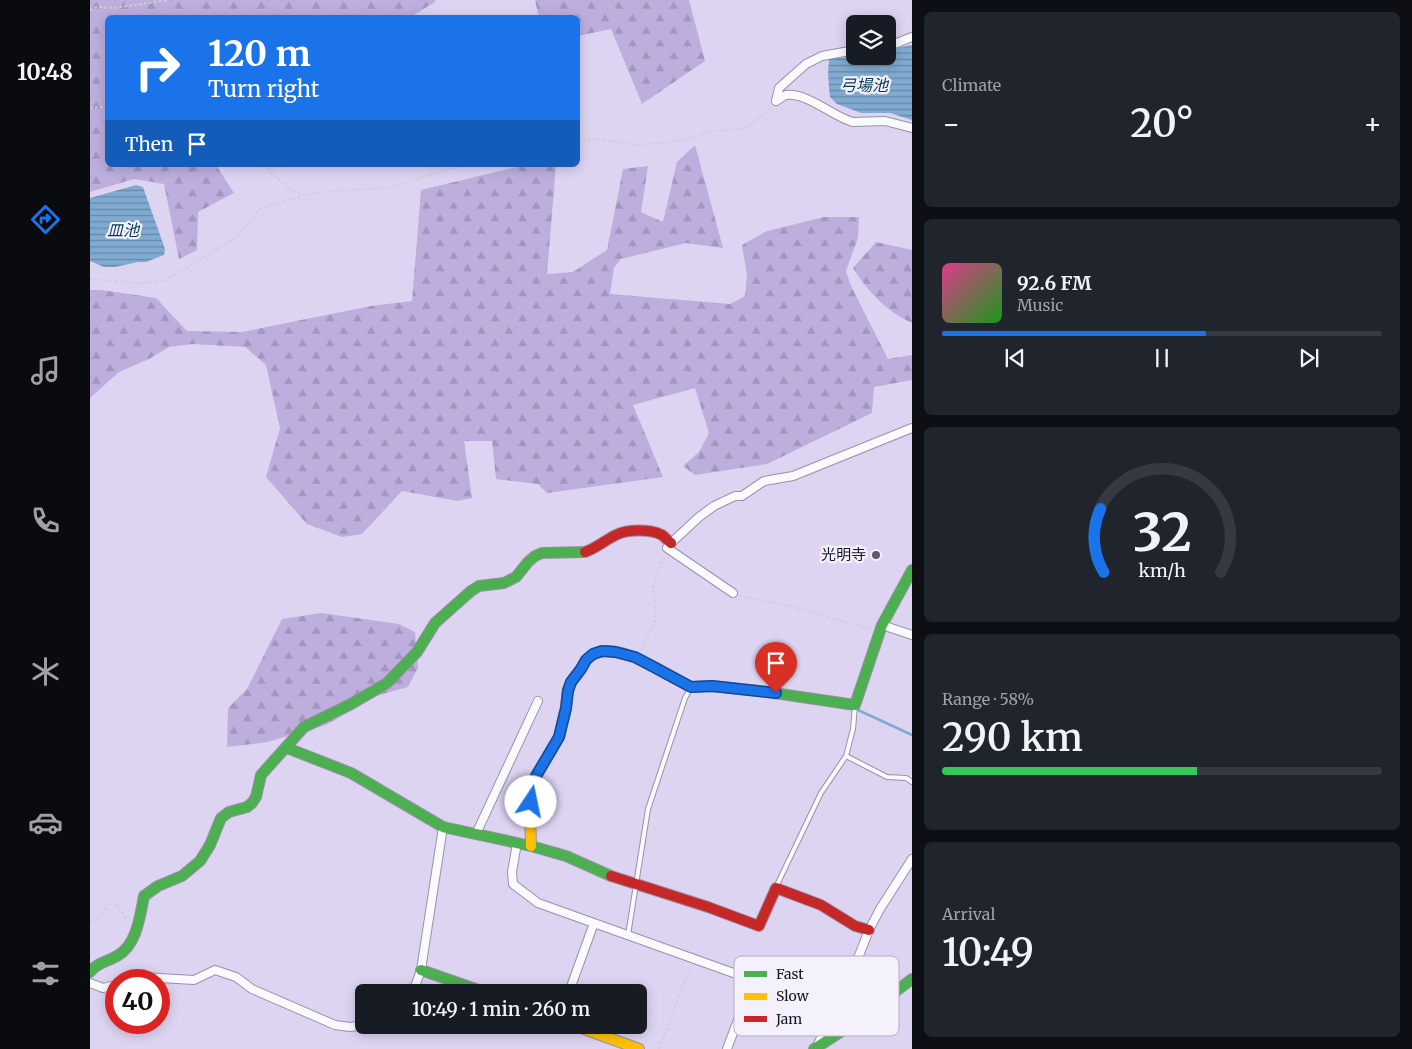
<!DOCTYPE html>
<html lang="en">
<head>
<meta charset="utf-8">
<style>
  :root { --surface:#171b24; --page:#20242c; --text:#f1f3f6; --muted:#9ea1a6; --line:#363941; --accent:#1a73e8 }
  body { margin:0; font-family:Merriweather,"Noto Sans JP",serif; background:var(--page); color:var(--text); height:100vh; display:flex; flex-direction:column; font-size:19px; white-space:nowrap }
  * { box-sizing:border-box; margin:0 }
  p { font-size:16px; color:var(--muted) }
  .icon { flex:none; width:28px; height:28px; fill:none; stroke:currentColor; stroke-width:2; stroke-linecap:round; stroke-linejoin:round }
  .map { position:relative; flex:1; overflow:hidden }
  .side { display:flex; flex-direction:column; gap:12px; padding:12px; background:#0d0f14; width:500px }
  .side>* { flex:none }
  .banner { position:absolute; left:15px; top:15px; width:475px; height:152px; border-radius:8px; box-shadow:0 2px 12px #0003; background:#1a73e8; color:#fff; overflow:hidden }
  .fabs { position:absolute; left:756px; top:15px; display:grid; gap:10px }
  .fabs a { display:grid; place-items:center; width:50px; height:50px; border-radius:8px; background:var(--surface); box-shadow:0 2px 12px #0003; font-size:25px }
  .speed { position:absolute; left:15px; top:969px; display:flex; gap:10px; font-size:25px; font-weight:700; text-align:center }
  .speed>* { display:grid; place-content:center; width:65px; height:65px; border-radius:50%; background:var(--surface); box-shadow:0 2px 12px #0003; line-height:1 }
  .speed .limit { border:8px solid #d22; background:#fff; color:#111 }
  .pin { position:absolute; display:grid; place-items:center; width:42px; height:42px; color:#fff; margin:-51px -21px; border-radius:50% 50% 50% 0; rotate:-45deg; box-shadow:0 0 5px #0007 }
  .pin .icon { rotate:45deg }
  .me { position:absolute; width:55px; margin:-28px; rotate:11deg; stroke-linejoin:round; filter:drop-shadow(0 0 4px #0008) }
  .turn { display:flex; align-items:center; gap:18px; height:105px; padding:0 20px; font-size:22px }
  .turn .icon { width:65px; height:65px; stroke-width:2.5 }
  .turn b { display:block; font-size:35px; line-height:42px }
  .then { display:flex; align-items:center; height:48px; padding:0 20px; background:#0003; gap:10px; font-size:19px }
  .big { font-size:38px; font-weight:600; line-height:1.1 }
  .side .card { flex:1; display:flex; flex-direction:column; justify-content:center; gap:8px; min-width:0; padding:0 18px; border-radius:8px; background:var(--page) }
  .side .dial { align-items:center; gap:0 }
  .dial svg { height:130px; overflow:visible; fill:none; stroke:var(--line); stroke-width:7; stroke-linecap:round; text-anchor:middle }
  .dial text { fill:var(--text); stroke:none }
  .song { display:flex; align-items:center; gap:15px }
  .cover { width:60px; height:60px; border-radius:8px; background:linear-gradient(135deg,hsl(330 70% 55%),hsl(120 70% 35%)) }
  .played { height:5px; border-radius:2px; background:linear-gradient(90deg,var(--accent) 60%,var(--line) 60%) }
  .keys { display:flex; justify-content:space-around; direction:ltr }
  .heat { display:flex; justify-content:space-between; align-items:center; font-size:28px; direction:ltr }
  .charge { height:8px; border-radius:4px; background:linear-gradient(90deg,#34c759 58%,var(--line) 0) }
  .trip { position:absolute; left:265px; top:984px; width:292px; height:50px; border-radius:8px; background:var(--surface); box-shadow:0 2px 12px #0003; font-weight:600; line-height:50px; text-align:center }
  main { display:flex; flex:1; min-height:0 }
  .menu { display:flex; flex-direction:column; width:90px; justify-content:space-around; align-items:center; background:#090b0e; color:var(--muted) }
  .menu .icon { width:35px; height:35px }
  .menu .active { color:var(--accent) }
  .menu b { font-size:22px; color:var(--text) }
  .map>svg:first-child { display:block }
</style>
</head>
<body>
<main>
<nav class="menu">
<b>10:48</b>
<svg class="icon active" aria-label="directions" viewBox="0 0 24 24"><path d="M12 3l9 9-9 9-9-9zM9 14v-3h6M13 9l2 2-2 2"/></svg>
<svg class="icon" aria-label="music" viewBox="0 0 24 24"><path d="M9 18V5l10-2v13"/><circle cx="6" cy="18" r="3"/><circle cx="16" cy="16" r="3"/></svg>
<svg class="icon" aria-label="phone" viewBox="0 0 24 24"><path d="M5 4h4l2 5-3 2q2 4 5 5l2-3 5 2v4C11 20 4 13 5 4z"/></svg>
<svg class="icon" aria-label="climate" viewBox="0 0 24 24"><path d="M12 3v18M4 7l16 10M4 17L20 7"/></svg>
<svg class="icon" aria-label="car" viewBox="0 0 24 24"><path d="M5 17H2v-5l4-1 3-4h7l3 4 3 1v5h-3M9 17h6M6 11h13"/><circle cx="7" cy="17" r="2"/><circle cx="17" cy="17" r="2"/></svg>
<svg class="icon" aria-label="filters" viewBox="0 0 24 24"><path d="M4 7h16M4 17h16"/><circle cx="9" cy="7" r="2"/><circle cx="15" cy="17" r="2"/></svg>
</nav>
<div class="map">
<svg width="822" height="1049" viewBox="0 0 822 1049">
  <defs>
    <pattern id="forest-firs" width="22" height="20" patternUnits="userSpaceOnUse" patternTransform="scale(1.25)"><rect width="22" height="20" fill="#bdaedd"/><path d="M5 1l3.5 6h-7zM16 11l3.5 6h-7z" fill="#a295be"/></pattern>
    <pattern id="water-rules" width="6" height="5" patternUnits="userSpaceOnUse" patternTransform="scale(1.25)"><rect width="6" height="5" fill="#80aad0"/><path d="M0 2.5h6" fill="none" stroke="#6889a9"/></pattern>
  </defs>
  <rect width="100%" height="100%" fill="#ddd4f2"/>
  <path fill="url(#forest-firs)" d="M0,0H345V2L319,18H18V165H126L144,193L108,212L107,250L89,259L74,184L44,179L0,192Z
    M445,0H599L615,61L552,104L521,29L488,36V18L449,17Z
    M605,145L633,248L596,243L531,259L524,268L520,294L640,304L655,296L657,275L652,245L677,231L734,217H769L768,238L756,271L761,286L798,359L822,355V380L784,387L782,413L677,464L605,475L593,466L609,452L619,433L605,388L543,405L573,477L457,493L448,484L406,479L402,441H374L382,498L368,501L312,491L272,534L252,537L217,524L176,477L190,428L176,365L155,347L103,344L79,347L59,359L29,372L0,398V290H11L66,298L97,331L152,332L281,306L322,301L331,190L434,165H466L457,274L483,272L517,250L533,169L558,166L551,212L573,222L587,162Z
    M786,242L822,250V323C795,310 779,293 763,268Z
    M231,613L309,624L325,632L328,668L318,687L289,695L236,725L177,742L137,747L138,708L157,689L192,619Z"/>
  <path fill="url(#water-rules)" d="M822,45V120L800,113H771L747,104L740,97L739,88L738,73L739,60L741,58L798,56V50Z
    M46,185L53,187L75,249L74,255L56,262H48L25,267H14L0,261V198Z"/>
  <g fill="none" stroke-linecap="round" stroke-linejoin="round">
    <path stroke="#80aad0" stroke-width="2.5" d="M768,710L822,735"/>
    <defs>
      <path id="lane" d="M756,756L797,777L816,778L822,782
        M686,887L731,793L756,756L763,729L765,705
        M538,935L558,809L595,698L600,689"/>
      <path id="street" d="M798,45L807,43L822,37
        M686,101C689,100 693,96 696,95C717,92 745,118 763,122L795,121L822,128
        M686,101L689,88L716,64L732,56L765,50
        M643,593L577,548L581,543L609,517L624,506L645,496H652L674,481L703,476L822,428
        M792,625L822,635
        M386,834L448,701
        M427,843L422,872L423,884L448,903L663,980L637,1049
        M42,980L53,977L104,980L125,970L146,977L162,989L245,1025L260,1027L275,1025
        M0,983L13,988L26,985
        M323,992L331,970L353,827
        M479,992L504,923
        M728,1044L759,981L779,930L790,909L822,859"/>
      <path id="fast" d="M586,679L601,687L622,686L670,691L765,705L792,625L822,570
        M197,748L261,773L353,827L441,846L476,856L521,876
        M331,970L394,992
        M0,972C8,962 17,962 27,956C47,945 50,916 54,896L68,886L92,876L110,861L120,845L131,818L139,812L157,807L162,803L166,797L171,775L214,727L261,704L297,683L327,652L345,623L381,591L389,586L414,583L426,577L438,562L445,556L452,553L495,552
        M724,1049L760,1026L822,979"/>
      <path id="slow" d="M441,846L440,812L446,776L469,737L476,708L477,697
        M483,1025L549,1049"/>
      <path id="jam" d="M495,552C507,548 515,540 526,535C537,529 561,529 572,535C575,537 578,541 581,543
        M477,697C477,685 484,679 490,670C494,664 496,658 502,655C525,641 566,668 586,679
        M521,876L618,907L669,926L686,888L731,905L765,926L779,930"/>
    </defs>
    <use href="#lane" stroke="#9991a8" stroke-width="6"/>
    <use href="#street" stroke="#9991a8" stroke-width="10"/>
    <use href="#fast" stroke="#9991a8" stroke-width="12"/>
    <use href="#slow" stroke="#9991a8" stroke-width="12"/>
    <use href="#jam" stroke="#9991a8" stroke-width="12"/>
    <path stroke="#d1ced8" stroke-width="2" stroke-dasharray="2.5 2.5" stroke-linecap="butt" d="M0,10L7,7L24,8L78,0
      M0,108L18,106
      M488,142L507,139L547,145L580,142L611,136L619,131L651,129L659,126L680,108
      M174,165L199,189L215,195
      M0,279L49,283L76,280L146,238L171,208L215,195L242,191L298,188L372,165
      M649,596L699,606L781,629
      M552,650L565,620V605L563,586L574,557
      M0,923L9,918L18,904H26L38,920
      M569,1049L601,965"/>
    <use href="#lane" stroke="#faf9fd" stroke-width="4"/>
    <use href="#street" stroke="#faf9fd" stroke-width="8"/>
    <use href="#fast" stroke="#4caf50" stroke-width="10"/>
    <use href="#slow" stroke="#ffc107" stroke-width="10"/>
    <use href="#jam" stroke="#c62828" stroke-width="10"/>
  </g>
  <g fill="none" stroke-linecap="round" stroke-linejoin="round">
    <defs>
      <path id="route" d="M441,802L446,776L469,737L476,708L478,691L481,682L491,669L496,660L503,654L512,651L525,652L545,657L601,687L622,686L686,693"/>
    </defs>
    <use href="#route" stroke="#114b97" stroke-width="12"/>
    <use href="#route" stroke="#1a73e8" stroke-width="9"/>
  </g>
  <circle fill="#5f576f" stroke="#f4f1fc" stroke-width="2" cx="786" cy="555" r="5"/>
  <g text-anchor="middle" stroke-width="4.5" stroke-linejoin="round" paint-order="stroke">
    <g font-size="15" fill="#1b1428" stroke="#f4f1fc" text-anchor="end">
      <text x="776" y="560">光明寺</text>
    </g>
    <g font-size="16" font-style="italic" fill="#043a57" stroke="#f4f1fc">
      <text x="774" y="91">弓場池</text>
      <text x="33" y="236">皿池</text>
    </g>
  </g>
  <rect x="644" y="956" width="165" height="80" rx="8" fill="#f4f1fc" stroke="#b3afbc" stroke-width="1"/>
  <rect x="654" y="971" width="23" height="6" fill="#4caf50"/>
  <rect x="654" y="993" width="23" height="7" fill="#ffc107"/>
  <rect x="654" y="1016" width="23" height="6" fill="#c62828"/>
  <g font-size="14" fill="#1b1428">
    <text x="686" y="979">Fast</text>
    <text x="686" y="1001">Slow</text>
    <text x="686" y="1024">Jam</text>
  </g>
</svg>
<div class="fabs">
<a><svg class="icon" aria-label="layers" viewBox="0 0 24 24"><path d="M12 4l9 5-9 5-9-5zM3 14l9 5 9-5"/></svg></a>
</div>
<div class="speed"><div class="limit">40</div></div>
<div class="pin" style="left:686px;top:693px;background:#d93025"><svg class="icon" aria-label="arrive" viewBox="0 0 24 24"><path d="M6 21V4h12l-3 4 3 4H6"/></svg></div>
<svg class="me" style="left:441px;top:802px" viewBox="-20 -20 40 40"><circle r="19" fill="#fff"/><path d="M0-13L10 11 0 6-10 11z" fill="#1a73e8"/></svg>
<div class="trip">10:49 · 1 min · 260 m</div>
<div class="banner">
<div class="turn"><svg class="icon" aria-label="right" viewBox="0 0 24 24"><path d="M7 20v-9h11M14 6l5 5-5 5"/></svg><div><b>120 m</b>Turn right</div></div>
<div class="then">Then<svg class="icon" aria-label="arrive" viewBox="0 0 24 24"><path d="M6 21V4h12l-3 4 3 4H6"/></svg></div>
</div>
</div>
<section class="side">
<div class="card"><p>Climate</p>
<div class="heat"><a>−</a><b class="big">20°</b><a>+</a></div>
</div>
<div class="card">
<div class="song"><i class="cover"></i><div><b>92.6 FM</b><p>Music</p></div></div>
<div class="played"></div>
<div class="keys"><svg class="icon" aria-label="previous" viewBox="0 0 24 24"><path d="M18 5L8 12l10 7zM5 5v14"/></svg><svg class="icon" aria-label="pause" viewBox="0 0 24 24"><path d="M8 5v14M16 5v14"/></svg><svg class="icon" aria-label="next" viewBox="0 0 24 24"><path d="M6 5l10 7-10 7zM19 5v14"/></svg></div>
</div>
<div class="card dial"><svg viewBox="0 0 100 80">
<path d="M14 69A42 42 0 1 1 86 69"/>
<path d="M14 69A42 42 0 0 1 12 30" stroke="#1a73e8"/>
<text x="50" y="56" font-size="32" font-weight="700">32</text>
<text x="50" y="72" font-size="11">km/h</text>
</svg></div>
<div class="card"><p>Range · 58%</p><b class="big">290 km</b><div class="charge"></div></div>
<div class="card"><p>Arrival</p><b class="big">10:49</b></div>
</section>
</main>
</body>
</html>
